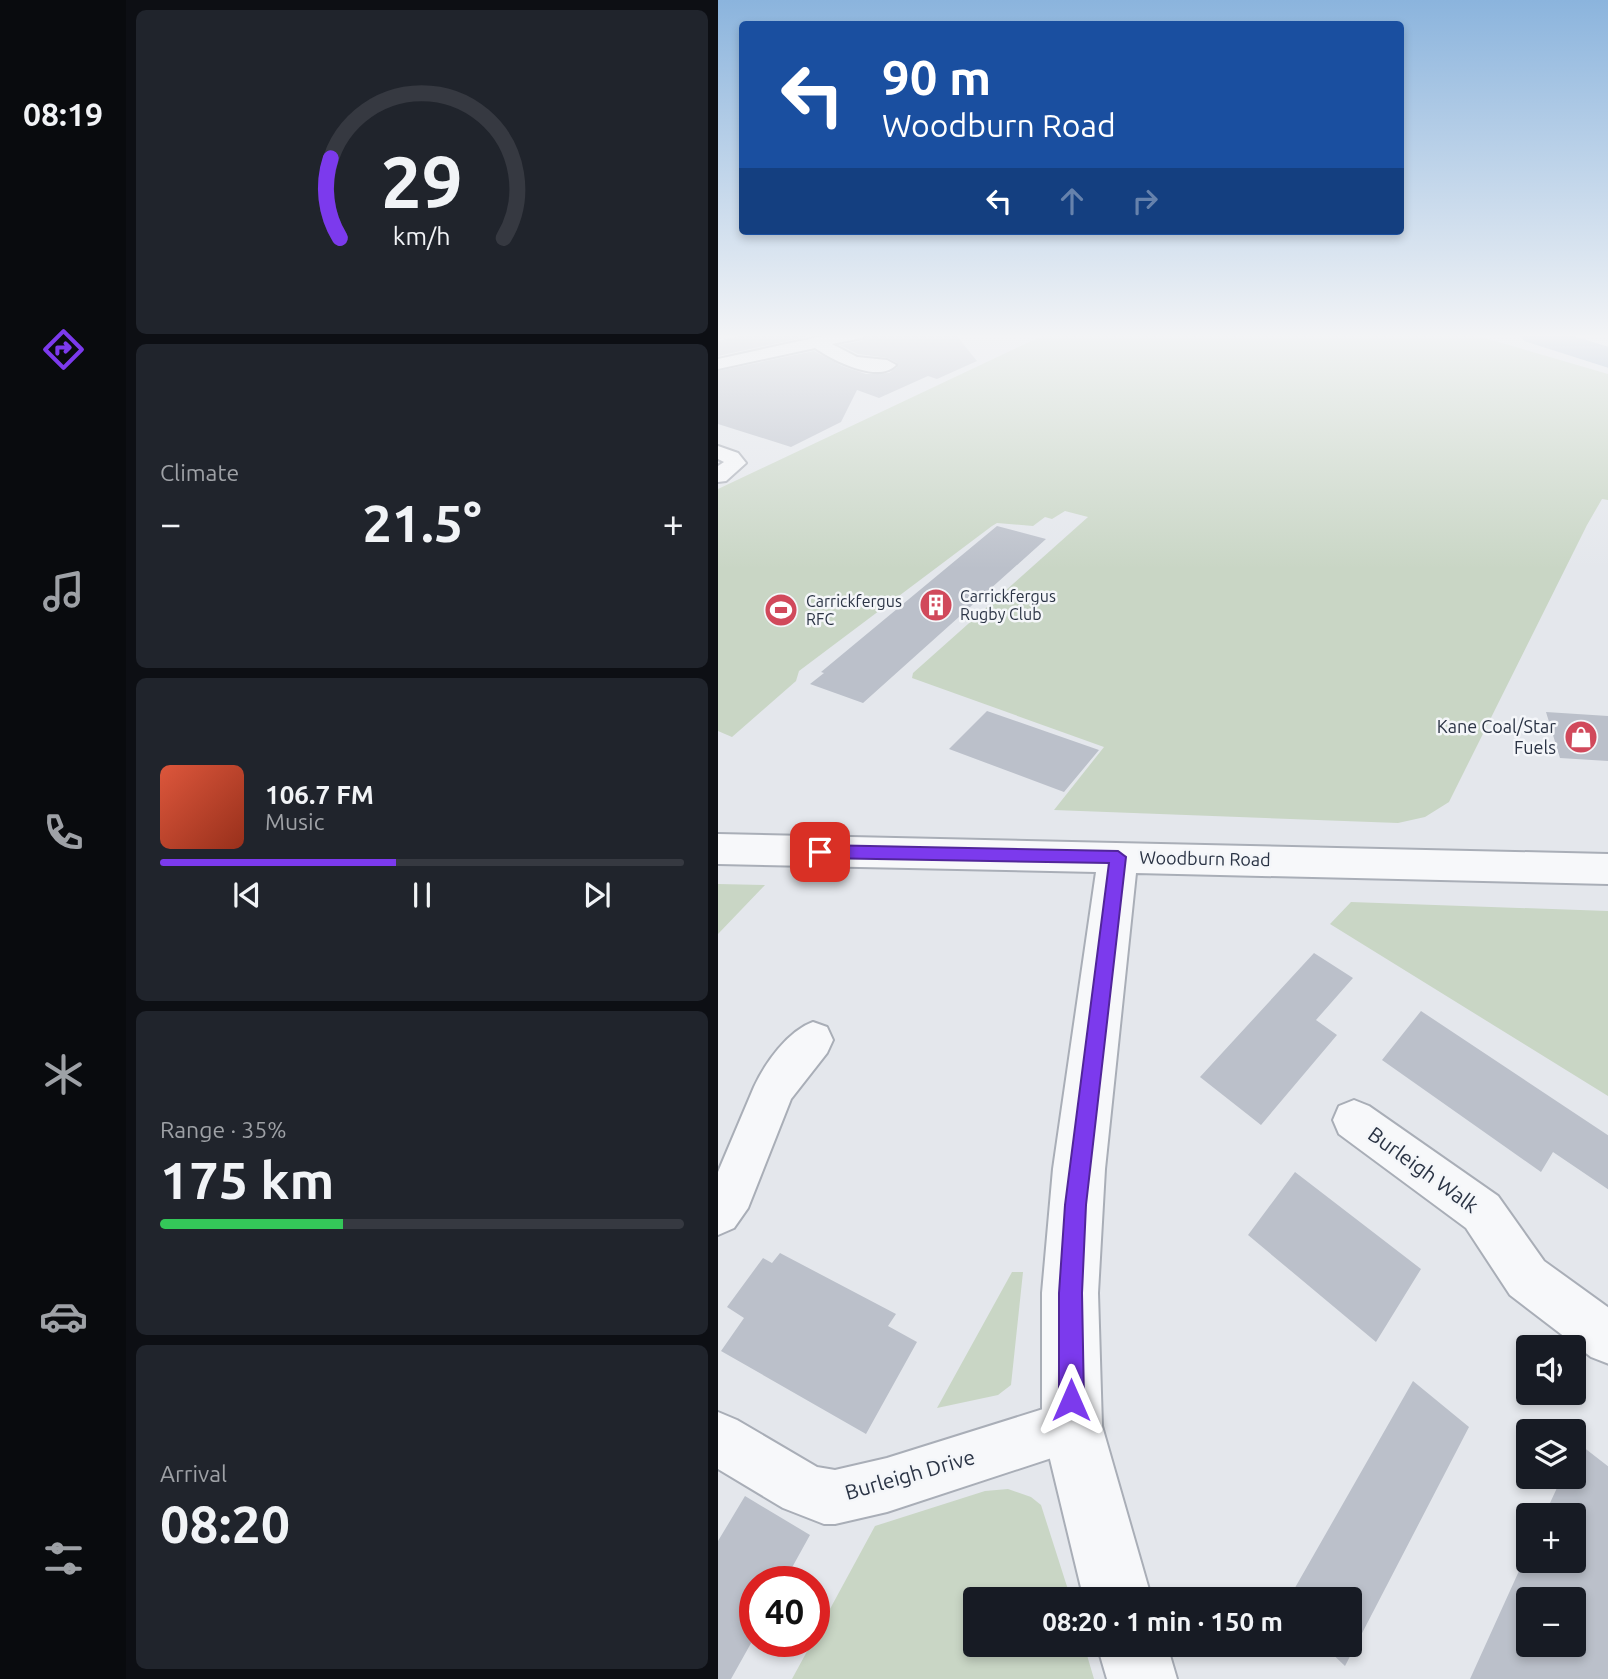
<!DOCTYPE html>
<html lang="en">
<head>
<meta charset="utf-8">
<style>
  :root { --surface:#171b24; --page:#20242c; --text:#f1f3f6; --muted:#9ea1a6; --line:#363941; --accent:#7c3aed }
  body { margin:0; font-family:Ubuntu,sans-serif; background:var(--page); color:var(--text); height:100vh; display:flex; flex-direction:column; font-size:26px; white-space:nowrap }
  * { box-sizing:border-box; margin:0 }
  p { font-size:23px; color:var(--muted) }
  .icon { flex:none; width:38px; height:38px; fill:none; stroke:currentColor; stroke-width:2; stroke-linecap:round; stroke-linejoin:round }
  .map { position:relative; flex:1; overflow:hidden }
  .side { display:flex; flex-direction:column; gap:10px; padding:10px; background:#0d0f14; width:592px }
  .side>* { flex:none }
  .hud { position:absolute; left:21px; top:21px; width:665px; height:214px; border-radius:7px; box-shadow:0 4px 10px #0003; background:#1a4fa0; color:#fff; overflow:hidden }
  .fabs { position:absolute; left:798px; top:1335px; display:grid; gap:14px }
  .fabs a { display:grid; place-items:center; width:70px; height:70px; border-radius:7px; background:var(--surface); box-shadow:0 4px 10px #0003; font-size:35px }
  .speed { position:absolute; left:21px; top:1566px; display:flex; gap:14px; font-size:35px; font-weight:700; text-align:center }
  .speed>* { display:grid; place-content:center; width:91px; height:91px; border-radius:50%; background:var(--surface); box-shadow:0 4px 10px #0003; line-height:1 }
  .speed .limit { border:10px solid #d22; background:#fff; color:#111 }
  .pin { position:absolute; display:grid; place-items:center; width:60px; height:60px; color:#fff; margin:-30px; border-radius:14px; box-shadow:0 4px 10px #0006 }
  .me { position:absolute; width:77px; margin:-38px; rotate:0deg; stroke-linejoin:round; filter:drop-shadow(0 0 5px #0008) }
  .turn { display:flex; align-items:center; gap:24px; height:147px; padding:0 28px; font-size:32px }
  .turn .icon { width:91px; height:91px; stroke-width:2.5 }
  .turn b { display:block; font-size:49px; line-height:60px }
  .lanes { display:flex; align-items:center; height:66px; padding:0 28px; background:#0003; justify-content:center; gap:35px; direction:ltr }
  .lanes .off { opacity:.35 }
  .big { font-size:52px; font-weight:600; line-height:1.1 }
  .side .tile { flex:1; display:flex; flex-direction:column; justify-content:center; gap:10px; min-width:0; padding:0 24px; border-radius:10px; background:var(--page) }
  .side .dial { align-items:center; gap:0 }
  .dial svg { height:182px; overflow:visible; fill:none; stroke:var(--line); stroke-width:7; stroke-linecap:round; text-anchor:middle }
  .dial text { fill:var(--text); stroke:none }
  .song { display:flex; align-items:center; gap:21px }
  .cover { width:84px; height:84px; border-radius:10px; background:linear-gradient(135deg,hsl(10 70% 55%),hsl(10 70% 35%)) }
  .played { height:7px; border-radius:4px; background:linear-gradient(90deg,var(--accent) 45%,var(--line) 45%) }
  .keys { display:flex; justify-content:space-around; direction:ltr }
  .heat { display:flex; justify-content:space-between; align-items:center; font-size:38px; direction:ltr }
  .charge { height:10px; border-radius:5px; background:linear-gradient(90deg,#34c759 35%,var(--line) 0) }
  .trip { position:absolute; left:245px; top:1587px; width:399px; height:70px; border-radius:7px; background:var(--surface); box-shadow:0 4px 10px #0003; font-weight:600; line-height:70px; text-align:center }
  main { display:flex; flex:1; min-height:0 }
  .tab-bar { display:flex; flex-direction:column; width:126px; justify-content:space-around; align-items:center; background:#090b0e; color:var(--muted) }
  .tab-bar .icon { width:49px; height:49px }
  .tab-bar .selected { color:var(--accent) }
  .tab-bar b { font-size:32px; color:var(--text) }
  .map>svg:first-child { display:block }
</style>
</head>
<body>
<main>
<nav class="tab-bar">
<b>08:19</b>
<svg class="icon selected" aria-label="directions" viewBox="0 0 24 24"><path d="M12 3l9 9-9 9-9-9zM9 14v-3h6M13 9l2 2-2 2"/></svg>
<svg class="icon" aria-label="music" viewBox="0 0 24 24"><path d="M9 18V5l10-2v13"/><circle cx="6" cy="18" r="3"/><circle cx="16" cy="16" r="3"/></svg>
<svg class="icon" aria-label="phone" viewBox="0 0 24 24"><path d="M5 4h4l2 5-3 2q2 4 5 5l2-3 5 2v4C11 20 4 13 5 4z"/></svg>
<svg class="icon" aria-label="climate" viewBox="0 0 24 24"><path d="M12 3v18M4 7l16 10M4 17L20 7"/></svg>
<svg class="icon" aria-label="car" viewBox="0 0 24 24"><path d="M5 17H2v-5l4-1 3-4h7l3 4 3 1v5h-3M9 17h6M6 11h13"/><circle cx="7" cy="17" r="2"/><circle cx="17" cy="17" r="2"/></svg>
<svg class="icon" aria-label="filters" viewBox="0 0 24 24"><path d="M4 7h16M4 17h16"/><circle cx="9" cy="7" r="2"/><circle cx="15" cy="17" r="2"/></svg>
</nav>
<section class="side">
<div class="tile dial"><svg viewBox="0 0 100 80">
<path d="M14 69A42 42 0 1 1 86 69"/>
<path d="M14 69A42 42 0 0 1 10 34" stroke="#7c3aed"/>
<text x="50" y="56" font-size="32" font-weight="700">29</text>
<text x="50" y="72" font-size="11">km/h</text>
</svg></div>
<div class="tile"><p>Climate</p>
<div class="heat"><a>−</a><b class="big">21.5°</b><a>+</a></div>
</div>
<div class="tile">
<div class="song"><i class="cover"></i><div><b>106.7 FM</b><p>Music</p></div></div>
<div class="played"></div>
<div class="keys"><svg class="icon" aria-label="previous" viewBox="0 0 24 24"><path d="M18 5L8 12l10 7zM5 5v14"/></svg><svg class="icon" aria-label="pause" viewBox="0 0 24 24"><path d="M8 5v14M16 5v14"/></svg><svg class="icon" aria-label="next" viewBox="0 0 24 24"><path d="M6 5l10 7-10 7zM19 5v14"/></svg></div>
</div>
<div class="tile"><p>Range · 35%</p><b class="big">175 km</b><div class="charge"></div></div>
<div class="tile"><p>Arrival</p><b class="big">08:20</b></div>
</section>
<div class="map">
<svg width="891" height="1679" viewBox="0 0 891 1679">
  <rect width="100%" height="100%" fill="#e4e7ec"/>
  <path fill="#c9d6c5" d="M328,334H753L890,374V500L884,499L869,525L731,802L707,817L680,823L336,810L386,747L194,678L195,673L370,517L347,511L334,519L327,517L315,526L279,523L274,526L81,671L78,681L14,737L0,731V489Z
    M0,884L47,885L0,934Z
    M633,902L890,911V1096L612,924Z
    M294,1272H305L293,1385L280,1395L219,1408Z
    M290,1489L313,1497L323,1505L353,1599L257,1600V1645H366L376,1679H74L157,1526L267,1491Z"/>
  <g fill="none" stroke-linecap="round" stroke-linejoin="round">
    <path fill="#9fb4cc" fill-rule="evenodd" d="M801,334H849L891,347V368L806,341Z"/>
  </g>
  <path fill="#bbc0ca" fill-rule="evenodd" d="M30,334H101L0,356V341Z
    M148,334H237L259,361L219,379L210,376L161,398L139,390L123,422L73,447L0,424V371L96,351L124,366L148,374L171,373L179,367V363L170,358L140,354L122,345L145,341Z
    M279,526L328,539L145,703L92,684L106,673L103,672Z
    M269,711L381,750L346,792L231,749Z
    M828,712L891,716V761L842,758Z
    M596,953L635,978L598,1020L619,1035L543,1125L482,1077Z
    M703,1011L891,1136V1190L835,1152L823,1172L664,1060Z
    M577,1172L703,1269L658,1342L530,1235Z
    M62,1253L178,1314L170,1326L199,1342L148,1434L3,1351L26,1318L9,1307L45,1258L54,1263Z
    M695,1381L751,1427L627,1666L605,1645H632V1600H570Z
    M860,1443L891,1467V1679H752L810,1551V1561H856V1516H826L844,1477H856V1452ZM810,1600H856V1645H810Z
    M27,1496L92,1535L66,1582H37V1636L13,1679H0V1541Z"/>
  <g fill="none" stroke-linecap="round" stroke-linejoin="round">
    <defs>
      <path id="minor" d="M114,334H146L144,338L114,344L139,357L169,360L178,365C160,384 114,360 97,348L0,369V359Z
        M0,446L20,453L28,463L8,481L0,482V466L6,462L0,459Z
        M95,1022L109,1027L115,1040L109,1053L73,1099L30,1208L16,1228L0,1235V1172L36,1087C47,1063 70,1031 95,1022Z
        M636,1100L651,1106L780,1196L826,1261L891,1308V1364L873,1357L792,1295L748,1228L621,1134L615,1120L621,1106Z
        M354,1400L373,1407L380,1426L373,1445L169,1512L117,1524H106L65,1508L0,1469V1412L19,1420L99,1467L117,1470L169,1458Z"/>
      <path id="tertiary" d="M0,834L891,854V884L418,873L387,1169L380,1293L384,1426L434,1600H366L324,1426V1293L335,1169L378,872L0,864Z
        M379,1645H449L459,1679H389Z"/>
    </defs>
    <use href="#minor" stroke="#a9aeb7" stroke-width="4"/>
    <use href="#tertiary" stroke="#a9aeb7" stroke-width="4"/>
    <use href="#minor" fill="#f7f8fa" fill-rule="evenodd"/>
    <use href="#tertiary" fill="#f7f8fa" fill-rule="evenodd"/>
  </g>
  <linearGradient id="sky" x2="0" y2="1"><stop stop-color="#8bb4dd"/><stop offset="0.59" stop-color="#f3f4f6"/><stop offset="1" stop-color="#f3f4f6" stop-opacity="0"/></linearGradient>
  <rect width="891" height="569" fill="url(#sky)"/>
  <path fill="#7c3aed" stroke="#51269a" stroke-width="2" d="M102,845L400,851L408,857L368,1205L364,1293L366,1400L362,1408L353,1412L345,1408L341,1400V1293L347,1205L391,863L102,858L94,852Z"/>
  <defs>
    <symbol id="building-disc" viewBox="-11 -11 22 22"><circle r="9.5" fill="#d1495b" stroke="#f4f6f9"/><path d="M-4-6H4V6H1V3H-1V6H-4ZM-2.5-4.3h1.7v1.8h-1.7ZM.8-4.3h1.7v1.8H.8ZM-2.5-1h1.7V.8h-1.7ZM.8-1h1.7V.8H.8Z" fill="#fff"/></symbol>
    <symbol id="stadium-disc" viewBox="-11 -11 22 22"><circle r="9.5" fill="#d1495b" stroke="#f4f6f9"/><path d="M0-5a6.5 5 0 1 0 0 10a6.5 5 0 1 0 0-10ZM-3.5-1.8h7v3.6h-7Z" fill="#fff"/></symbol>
    <symbol id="shop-disc" viewBox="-11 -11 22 22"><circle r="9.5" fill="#d1495b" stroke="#f4f6f9"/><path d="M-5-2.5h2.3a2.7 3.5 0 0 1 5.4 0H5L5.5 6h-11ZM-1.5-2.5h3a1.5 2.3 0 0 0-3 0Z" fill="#fff"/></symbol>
  </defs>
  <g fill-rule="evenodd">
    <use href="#building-disc" x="199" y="586" width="38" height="38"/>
    <use href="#stadium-disc" x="44" y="591" width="38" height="38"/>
    <use href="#shop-disc" x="844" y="718" width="38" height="38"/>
  </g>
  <g text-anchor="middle" stroke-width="5" stroke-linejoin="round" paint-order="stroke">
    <g font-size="16" fill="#2b3445" stroke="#f4f6f9" text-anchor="start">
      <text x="242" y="602">Carrickfergus<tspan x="242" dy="18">Rugby Club</tspan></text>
      <text x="88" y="607">Carrickfergus<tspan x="88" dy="18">RFC</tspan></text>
    </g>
    <g font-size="18" fill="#2b3445" stroke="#f4f6f9" text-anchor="end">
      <text x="838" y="733">Kane Coal/Star<tspan x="838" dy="21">Fuels</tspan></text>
    </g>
    <g font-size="18" fill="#2b3445" stroke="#f4f6f9">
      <text transform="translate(487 859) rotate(1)" y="6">Woodburn Road</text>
    </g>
    <g font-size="21" fill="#2b3445" stroke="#f4f6f9">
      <text transform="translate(705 1170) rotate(36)" y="7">Burleigh Walk</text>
      <text transform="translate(192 1475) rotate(-16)" y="7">Burleigh Drive</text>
    </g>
  </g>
</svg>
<div class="fabs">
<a><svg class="icon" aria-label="sound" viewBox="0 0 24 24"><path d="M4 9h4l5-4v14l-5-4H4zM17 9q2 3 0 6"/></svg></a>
<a><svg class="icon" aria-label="layers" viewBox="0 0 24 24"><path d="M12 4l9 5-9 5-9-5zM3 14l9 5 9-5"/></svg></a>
<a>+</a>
<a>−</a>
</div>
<div class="speed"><div class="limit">40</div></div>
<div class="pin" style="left:102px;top:852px;background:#d93025"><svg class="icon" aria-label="arrive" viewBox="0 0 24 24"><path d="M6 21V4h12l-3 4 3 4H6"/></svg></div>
<svg class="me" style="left:353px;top:1400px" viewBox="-20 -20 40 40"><path d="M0-17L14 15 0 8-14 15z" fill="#7c3aed" stroke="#fff" stroke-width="4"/></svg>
<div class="trip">08:20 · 1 min · 150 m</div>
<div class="hud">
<div class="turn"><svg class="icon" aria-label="left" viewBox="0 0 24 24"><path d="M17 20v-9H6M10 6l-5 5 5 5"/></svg><div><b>90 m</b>Woodburn Road</div></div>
<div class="lanes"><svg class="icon" aria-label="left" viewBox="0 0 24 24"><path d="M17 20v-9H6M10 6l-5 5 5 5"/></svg><svg class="icon off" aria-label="ahead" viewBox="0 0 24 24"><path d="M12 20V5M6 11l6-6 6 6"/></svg><svg class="icon off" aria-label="right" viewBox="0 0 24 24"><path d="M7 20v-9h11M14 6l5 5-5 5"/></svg></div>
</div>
</div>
</main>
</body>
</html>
